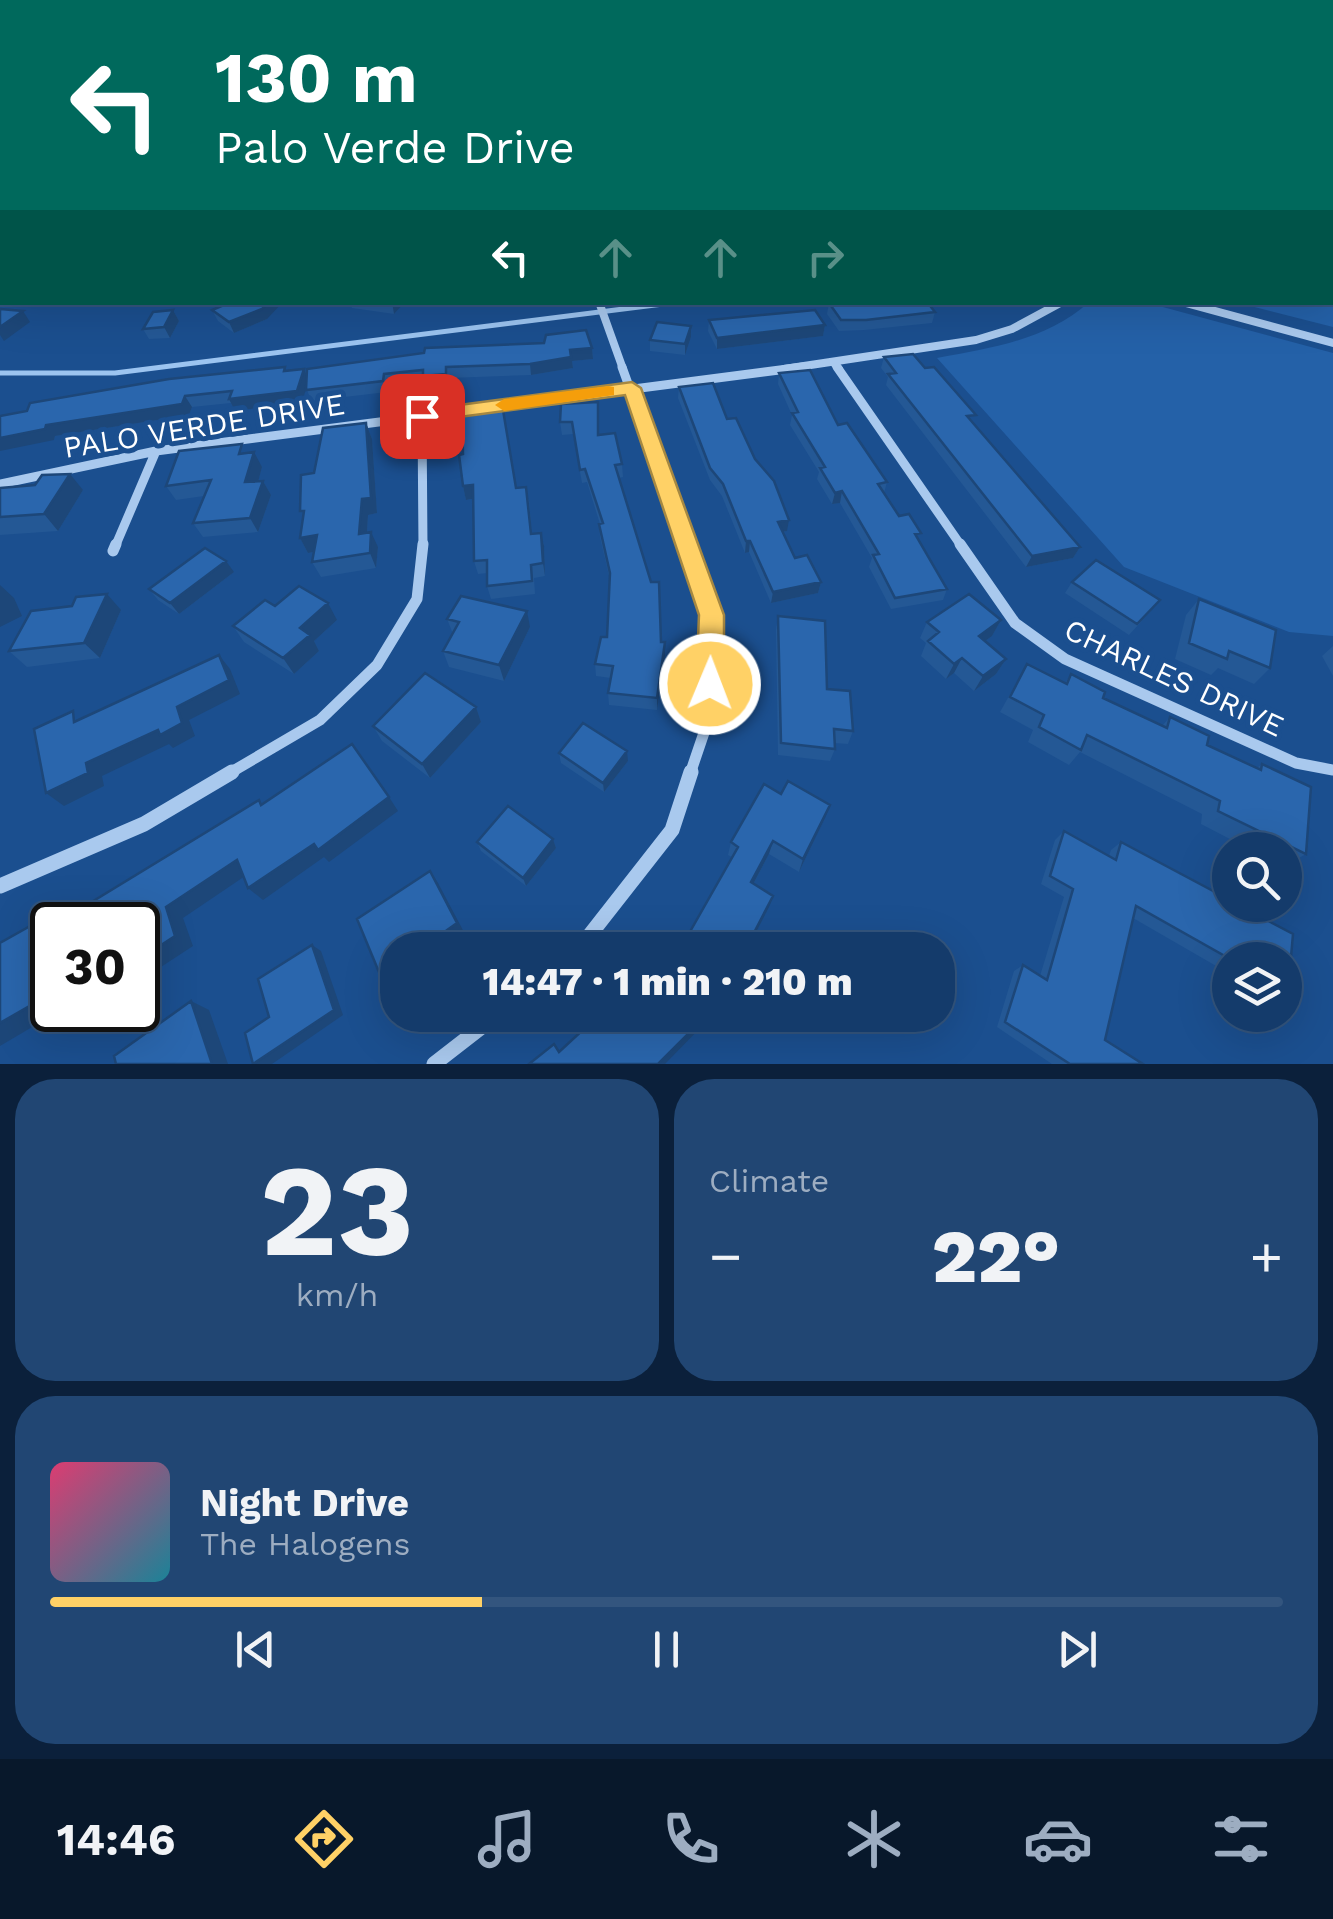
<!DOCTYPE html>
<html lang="en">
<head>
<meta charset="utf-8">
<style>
  :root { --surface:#143b6b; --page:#214673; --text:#f1f3f6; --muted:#9dadc1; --line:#33557e; --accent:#ffd166 }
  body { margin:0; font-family:"Work Sans",sans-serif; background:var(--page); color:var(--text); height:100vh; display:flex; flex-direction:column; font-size:38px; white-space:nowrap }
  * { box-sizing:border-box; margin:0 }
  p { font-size:32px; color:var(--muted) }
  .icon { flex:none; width:55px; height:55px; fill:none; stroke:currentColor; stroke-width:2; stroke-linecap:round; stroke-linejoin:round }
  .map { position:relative; height:1064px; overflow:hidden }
  .drawer { display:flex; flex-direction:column; gap:15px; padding:15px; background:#0b203b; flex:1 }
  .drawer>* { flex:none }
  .banner { position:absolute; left:0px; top:0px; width:1335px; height:305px; box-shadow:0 10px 40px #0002,0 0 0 2px var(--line); background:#00695c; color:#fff; overflow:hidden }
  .buttons { position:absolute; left:1212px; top:832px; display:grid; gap:20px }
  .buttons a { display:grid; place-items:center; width:90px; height:90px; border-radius:50%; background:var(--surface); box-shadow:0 10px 40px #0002,0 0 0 2px var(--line); font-size:50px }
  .speed { position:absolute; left:30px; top:902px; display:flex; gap:20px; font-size:50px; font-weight:700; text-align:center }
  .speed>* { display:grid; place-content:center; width:130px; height:130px; border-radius:50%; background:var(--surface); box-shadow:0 10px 40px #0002,0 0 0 2px var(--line); line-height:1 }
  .speed .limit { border:5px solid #111; border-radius:15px; background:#fff; color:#111 }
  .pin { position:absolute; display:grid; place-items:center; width:85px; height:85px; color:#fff; margin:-42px; border-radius:20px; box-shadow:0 5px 15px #0006 }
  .me { position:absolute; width:110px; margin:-55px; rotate:1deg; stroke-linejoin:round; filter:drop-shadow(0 0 8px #0008) }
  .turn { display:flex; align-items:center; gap:35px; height:210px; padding:0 50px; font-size:45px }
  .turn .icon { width:130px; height:130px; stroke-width:2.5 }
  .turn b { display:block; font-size:70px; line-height:85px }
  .lanes { display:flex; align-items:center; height:95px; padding:0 50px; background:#0003; justify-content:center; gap:50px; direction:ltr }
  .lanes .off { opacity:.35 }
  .big { font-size:75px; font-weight:800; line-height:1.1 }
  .drawer .tile { flex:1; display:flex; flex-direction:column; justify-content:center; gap:15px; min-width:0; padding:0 35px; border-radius:40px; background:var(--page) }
  .drawer .dial { align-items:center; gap:0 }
  .dial b { font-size:130px; line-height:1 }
  .song { display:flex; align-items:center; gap:30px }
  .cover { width:120px; height:120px; border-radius:15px; background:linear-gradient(135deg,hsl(340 70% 55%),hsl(190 70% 35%)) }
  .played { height:10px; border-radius:5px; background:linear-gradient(90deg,var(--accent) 35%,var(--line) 35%) }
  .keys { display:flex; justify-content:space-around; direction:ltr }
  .heat { display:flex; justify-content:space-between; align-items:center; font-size:55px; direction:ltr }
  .drawer .tiles { flex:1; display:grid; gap:15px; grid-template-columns:1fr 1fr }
  .tile:last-child { grid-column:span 2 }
  .trip { position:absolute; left:380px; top:932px; width:575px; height:100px; border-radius:40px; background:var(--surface); box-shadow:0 10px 40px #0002,0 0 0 2px var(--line); font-weight:800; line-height:100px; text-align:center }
  .menu { display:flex; height:160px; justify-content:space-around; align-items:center; background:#08182b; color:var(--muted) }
  .menu .icon { width:70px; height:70px }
  .menu .selected { color:var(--accent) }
  .menu b { font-size:45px; color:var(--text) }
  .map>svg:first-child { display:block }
</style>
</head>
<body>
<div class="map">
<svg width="1333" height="1064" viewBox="0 0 1333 1064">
  <rect width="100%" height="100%" fill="#1b4f8f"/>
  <path fill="#2461a8" d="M1333,251V327L1239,303L1332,302Z
    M1089,302L1148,303L1333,353V636L1289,632L1124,567L937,358C991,348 1047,340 1089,302Z"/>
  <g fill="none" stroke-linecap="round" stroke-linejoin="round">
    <path stroke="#9cc4f0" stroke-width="5" d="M0,373H115L679,302"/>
    <path stroke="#a9c9ee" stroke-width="8" d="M599,302L623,369
      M1182,302L1333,343
      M834,363L839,369
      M784,369L976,340L1012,329L1062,302"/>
    <path stroke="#a9c9ee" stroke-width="9" d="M622,367L687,547
      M837,367L962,547
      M422,416L423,547
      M0,484L156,451L803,367
      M115,547L156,451"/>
    <path stroke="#a9c9ee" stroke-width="11" d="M687,544L712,615L709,718L690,774
      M960,544L1015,623L1065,659L1296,763L1333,770
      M113,551L116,544
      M228,774L320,720L377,665L417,599L423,544"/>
    <path stroke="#a9c9ee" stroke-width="15" d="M0,886L144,824L232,772
      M578,950L672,830L691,772
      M434,1064L497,1015"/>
  </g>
  <path fill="#245895" d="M350,302H405L394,314L352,308Z
    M829,303L935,312L932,323L864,330L839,331L827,314Z
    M173,310L179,321L170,338L149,339L143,329Z
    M212,310L267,319L234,333L218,321Z
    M709,320L825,325L823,336L717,349L708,331Z
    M691,326V337L685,355L650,351V340Z
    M592,348L593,359L572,361L573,368L531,375L449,378V385L426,387L424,381L387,385V392L311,401L306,387L302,402L235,411L231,403L192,407L189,415L55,436L54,440L0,416L287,371L304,369L307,375Z
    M884,357L973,423L1080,547L1073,558L1026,567L886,385L888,377L881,368Z
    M779,373L838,425L887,482L884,493L899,516L919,540L947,589L943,600L891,609L869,567L872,558L840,503L832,504L817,479L819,472L790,425L792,415L778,384Z
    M679,387L727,419L787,531L783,532L795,558L821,582L818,593L771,603L749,552L745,553L722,496L710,480L678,398Z
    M598,402L599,435L622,464L623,477L619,478L661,642H665V655L657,710L609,705L608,693L611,678L596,676L595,664L607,637L610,580L600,537L599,524H600L587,482L582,483L573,434L562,435L560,422Z
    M366,423L372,439L377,513L368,515L367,533L378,547L376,568L321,577L312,562L314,552L308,553L300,538L314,473Z
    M247,453L262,467L258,481H263L271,495L258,532L203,537L193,523L204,496L176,500L166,486Z
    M463,486L517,488L529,500L532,534L541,533L544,546L545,576L534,578L535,594L491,599L487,586V573L478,574L474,561L473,499L466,500Z
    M0,488L83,490L58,531L0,535Z
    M234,572L179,614L158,600L149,589Z
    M1072,582L1151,611L1129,635L1065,593Z
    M1199,599L1270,668L1254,684L1218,668L1211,675L1175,659L1186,615Z
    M275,606L337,620L314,641L319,651L294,674L244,642L233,626Z
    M121,610L100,658L27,667L9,651Z
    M778,616L853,731L848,744L834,743L835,749L830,761L778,755L776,630Z
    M447,619L530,627L504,681L449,667L443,651L453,634Z
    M1001,620L992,636L985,641L1006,659L996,674L974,691L954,673L946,679L921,656L926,643L920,638L927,622Z
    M1333,646V676L1322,656Z
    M1027,664L1065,683L1071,674L1103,698L1162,726L1170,717L1207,745L1257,768L1262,764L1306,854L1285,866V850H1251L1201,824L1202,814L1080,752L1069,765L1028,742L1033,730L1000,712Z
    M476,707L481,722L430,778L382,741L373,726Z
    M559,753L628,761L604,792L561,763Z
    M825,818L799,872L769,854L754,883L769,907L747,950H682L683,944L732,857L728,855L731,842Z
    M1064,831L1109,856L1111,850L1121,842L1230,900V905H1238L1293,934L1288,991L1285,992V960H1230V974L1133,918L1105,1040L1143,1064H1052L997,1027L1014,971L1023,965L1040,976L1064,897L1041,884L1055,840Z
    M553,839L556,848L526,886L481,851L477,842Z"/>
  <path fill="#1d4779" d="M2,258V273L0,274V259Z
    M268,302H283L267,319L234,333L229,322Z
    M392,302H405L394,314Z
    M173,310L179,321L170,338L164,327Z
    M23,311L30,322L4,341L0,335V327Z
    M825,325L823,336L717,349V338Z
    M691,326V337L685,355V344Z
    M592,348L593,359L572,361L573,368L531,375L530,364L570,350Z
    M304,369L309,380L302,402L235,411L229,399Z
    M185,396L192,407L189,415L55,436L54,440L0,451V438L46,425Z
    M366,423L372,439L377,513L368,515L366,549L359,534Z
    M254,452L262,467L254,497L245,482Z
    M70,474L83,490L58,531L44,514Z
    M263,481L271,495L258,532L250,518Z
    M473,485L477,498L466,500L463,486Z
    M842,491L840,503L832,504L835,493Z
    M789,520L787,531L776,533L778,522Z
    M371,532L378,547L376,568L370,553Z
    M541,533L544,546L545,576L543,563Z
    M317,535L324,550L308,553L300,538Z
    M746,541H750L749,552L745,553Z
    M1080,547L1073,558L1026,567L1032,556Z
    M226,561L234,572L179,614L170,603Z
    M821,582L818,593L771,603L773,592Z
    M0,585L14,598L22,616L0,627Z
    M107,594L121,610L100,658L84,643Z
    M328,603L337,620L314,641L319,651L294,674L283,658L300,628Z
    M527,611L530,627L504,681L499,665Z
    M1001,620L992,636L970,652L979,636Z
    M665,642V655L657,710V698Z
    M219,655L230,669L240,694L189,720L195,736L173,748L169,744L102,776L104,786L64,806L46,793L86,763L177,707Z
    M962,658L954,673L946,679L954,664Z
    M1006,659L996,674L974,691L983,676Z
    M476,707L481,722L430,778L422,764Z
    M627,751L628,761L604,792L603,783Z
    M389,797L398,811L329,862L324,857L263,900L248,888L314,844Z
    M830,805L825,818L799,872L803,859Z
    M553,839L556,848L526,886L523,878Z
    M773,841L769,854L748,894L751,882Z
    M237,860L251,872L183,918L193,946L138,982V960L166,907Z
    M430,871L438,883L465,934L442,950H419Z
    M773,896L769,907L747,950H745Z
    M48,916L65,925H52V930L49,928Z
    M312,945L321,951L343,1015L272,1064H254Z
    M398,965V982L392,986L381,977Z
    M52,993V1010H61L0,1046V1023Z
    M191,1001L209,1010L228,1064H212Z
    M707,1015L706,1022L665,1064H658Z"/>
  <path fill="#2a66ad" stroke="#1d4779" stroke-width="2.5" d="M0,142L2,143V258L0,259Z
    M231,302H268L262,309L229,322L212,310Z
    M927,302L935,312L866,320H841L829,303Z
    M0,309L23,311L0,327Z
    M173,310L164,327L143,329L153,312Z
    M815,310L825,325L717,338L709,320Z
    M657,322L691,326L685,344L650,340Z
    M586,330L592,348L570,350L571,357L530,364L446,367V374L423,376V370L384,374L383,381L306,390L307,369L424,353L425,348L544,343L546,335Z
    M913,354L925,368L934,367L976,415L967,416L1080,547L1032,556L888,374L896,373L884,357Z
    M285,367L284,371L304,369L297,391L229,399L232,391L185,396L182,404L46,425L45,429L0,438V416L27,411L30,403L169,379Z
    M810,370L838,425L847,423L887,482L878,484L899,516L909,514L921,533L915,534L947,589L895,598L873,555L879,554L842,491L835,493L820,468L825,467L792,413L798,412L779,373Z
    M713,383L727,419L736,418L755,459L774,481L789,520L778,522L795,558L807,555L821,582L773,592L750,541H746L723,484L710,468L679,387Z
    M598,402V435L615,433L622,464L615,465L651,582H659L661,642H665L657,698L608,693L613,666L595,664L601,637H607L610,573L599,524L603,523L585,469L580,470L572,422H560L561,404Z
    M503,410L516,488L526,487L531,534L541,533L543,563L531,565L532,581L487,586V560L474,561L473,485L463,486L459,455L463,454L462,415Z
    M366,423L371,498L362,499L359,534L371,532L370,553L312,562L317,535L300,538L304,511H300L301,475L314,473L323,428Z
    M242,444L239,454L254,452L245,482L263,481L250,518L193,523L211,480L166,486L179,451Z
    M70,474L44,514L0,517V488L35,485L42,475Z
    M205,548L226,561L170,603L149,589Z
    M1096,560L1160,600L1137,624L1072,582Z
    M299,586L328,603L300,628L310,635L283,658L233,626L265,600L275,606Z
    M107,594L84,643L9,651L31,611L72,606L76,597Z
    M969,594L1001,620L979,636L1006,659L983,676L962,658L954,664L928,641L939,632L927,622Z
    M461,596L527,611L499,665L443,651L459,622L447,619Z
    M1199,599L1276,630L1270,668L1229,651L1227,659L1189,643Z
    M778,616L825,621L827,689L850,691L853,731L834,729L835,749L781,743Z
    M219,655L229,680L177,707L182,723L160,735L158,730L86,763L88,773L46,793L34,729L73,711L74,722Z
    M1027,664L1067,684L1071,674L1105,692L1103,698L1167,728L1170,717L1209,736L1207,745L1261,770L1262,764L1311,787L1306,854L1218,811L1220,801L1087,735L1081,750L1039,727L1044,715L1010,697Z
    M425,673L476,707L422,764L373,726Z
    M583,723L627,751L603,783L559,753Z
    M352,744L389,797L318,850L314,844L248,888L237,860L166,907L175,936L138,960V925H54L259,800L261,805Z
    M788,781L830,805L803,859L773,841L751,882L773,896L745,950H692L683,944L738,847L731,842L764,784L781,794Z
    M508,806L553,839L523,878L477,842Z
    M1064,831L1116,860L1121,842L1230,900V905H1238L1293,934L1288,991L1285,990V960H1232L1136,906L1105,1040L1143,1064H1070L1005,1022L1023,965L1047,980L1073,889L1050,876Z
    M430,871L457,923L419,950H398V965L381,977L357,919Z
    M48,916L49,928L52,926V993L0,1023V943Z
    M312,945L334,1010L253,1064L245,1033L269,1017L258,979Z
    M191,1001L212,1064H116L114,1056Z
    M599,1015H707L658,1064H529L554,1044L559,1052Z"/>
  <linearGradient id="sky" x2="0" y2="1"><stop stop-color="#0f2b4f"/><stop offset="0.45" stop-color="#39639b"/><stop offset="1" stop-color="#39639b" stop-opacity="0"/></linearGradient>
  <rect width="1333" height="270" fill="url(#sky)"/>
  <path fill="#ffd166" stroke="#a68842" stroke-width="2.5" d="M632,382L641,388L724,615V684L720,692L710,696L700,692L696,684L699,615L625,395L422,422L412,416L422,410Z"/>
  <path fill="#f59e0b" d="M608,386L614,387V395L504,411L495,405L504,399Z"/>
  <g text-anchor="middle" stroke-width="10" stroke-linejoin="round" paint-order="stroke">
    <g font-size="30" fill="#fff" stroke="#1b4f8f">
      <text transform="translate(204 426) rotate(-9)" y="10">PALO VERDE DRIVE</text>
      <text transform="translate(1174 678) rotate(25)" y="10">CHARLES DRIVE</text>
    </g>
  </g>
</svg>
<div class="buttons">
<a><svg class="icon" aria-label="search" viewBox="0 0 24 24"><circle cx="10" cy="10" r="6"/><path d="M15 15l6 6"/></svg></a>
<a><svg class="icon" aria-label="layers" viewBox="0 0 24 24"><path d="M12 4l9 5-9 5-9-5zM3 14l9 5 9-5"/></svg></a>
</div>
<div class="speed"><div class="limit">30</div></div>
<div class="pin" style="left:422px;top:416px;background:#d93025"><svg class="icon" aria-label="arrive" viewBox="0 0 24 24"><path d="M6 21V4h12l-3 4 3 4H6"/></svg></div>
<svg class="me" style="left:710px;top:684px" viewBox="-20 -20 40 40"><circle r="17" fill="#ffd166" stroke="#fff" stroke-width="3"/><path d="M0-11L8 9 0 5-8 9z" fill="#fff"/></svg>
<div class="trip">14:47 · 1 min · 210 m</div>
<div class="banner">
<div class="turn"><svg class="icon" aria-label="left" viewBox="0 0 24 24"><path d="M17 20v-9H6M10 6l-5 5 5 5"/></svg><div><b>130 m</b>Palo Verde Drive</div></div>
<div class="lanes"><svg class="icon" aria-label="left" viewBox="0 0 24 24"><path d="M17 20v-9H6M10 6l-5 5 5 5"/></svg><svg class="icon off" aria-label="ahead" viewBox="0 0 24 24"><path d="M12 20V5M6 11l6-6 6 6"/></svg><svg class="icon off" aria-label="ahead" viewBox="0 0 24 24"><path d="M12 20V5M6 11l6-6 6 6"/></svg><svg class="icon off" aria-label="right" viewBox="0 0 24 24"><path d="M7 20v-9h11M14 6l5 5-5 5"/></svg></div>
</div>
</div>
<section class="drawer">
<div class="tiles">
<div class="tile dial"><b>23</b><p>km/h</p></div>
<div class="tile"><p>Climate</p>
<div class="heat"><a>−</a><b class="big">22°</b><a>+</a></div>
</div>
<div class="tile">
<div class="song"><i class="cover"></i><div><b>Night Drive</b><p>The Halogens</p></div></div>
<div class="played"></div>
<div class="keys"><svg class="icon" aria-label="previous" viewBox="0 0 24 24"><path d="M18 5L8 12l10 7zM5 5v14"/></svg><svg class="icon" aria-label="pause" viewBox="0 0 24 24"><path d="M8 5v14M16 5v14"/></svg><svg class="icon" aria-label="next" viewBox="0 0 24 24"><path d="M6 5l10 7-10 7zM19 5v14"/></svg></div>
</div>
</div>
</section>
<nav class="menu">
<b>14:46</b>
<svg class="icon selected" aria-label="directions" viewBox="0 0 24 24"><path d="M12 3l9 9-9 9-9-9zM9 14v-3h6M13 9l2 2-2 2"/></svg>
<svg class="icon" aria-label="music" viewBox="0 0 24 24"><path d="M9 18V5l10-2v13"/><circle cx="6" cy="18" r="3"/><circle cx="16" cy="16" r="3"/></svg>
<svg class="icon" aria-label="phone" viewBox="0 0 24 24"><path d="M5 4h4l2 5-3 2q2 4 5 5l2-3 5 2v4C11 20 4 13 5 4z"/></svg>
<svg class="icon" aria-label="climate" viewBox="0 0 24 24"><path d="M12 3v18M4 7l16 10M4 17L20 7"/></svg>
<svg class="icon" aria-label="car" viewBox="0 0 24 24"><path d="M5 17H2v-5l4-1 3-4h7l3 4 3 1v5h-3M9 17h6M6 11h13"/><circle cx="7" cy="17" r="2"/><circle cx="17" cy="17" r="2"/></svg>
<svg class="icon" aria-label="filters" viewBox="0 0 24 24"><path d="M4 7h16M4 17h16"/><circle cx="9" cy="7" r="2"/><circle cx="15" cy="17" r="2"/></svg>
</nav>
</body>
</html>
